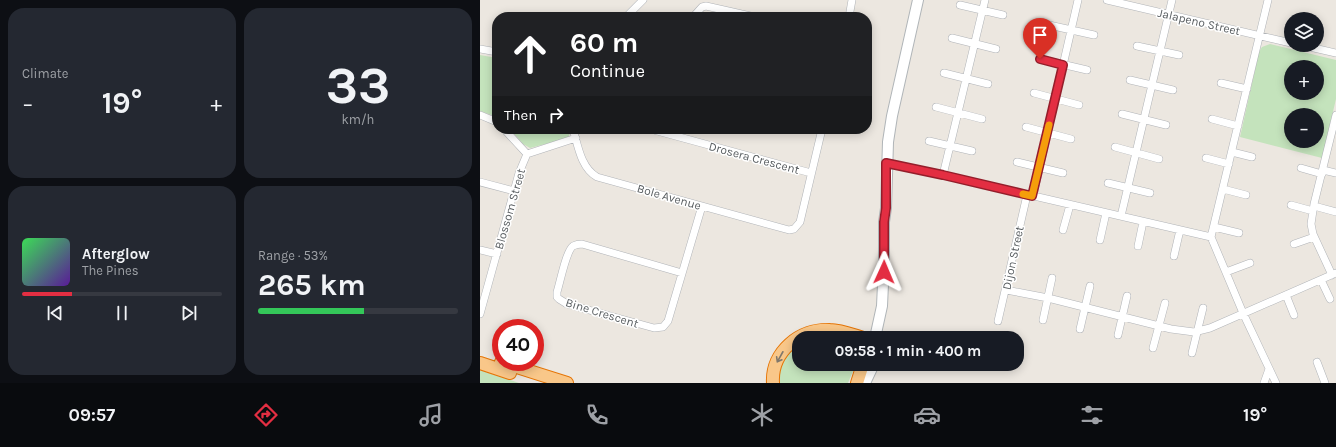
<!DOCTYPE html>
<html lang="en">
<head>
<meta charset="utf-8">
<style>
  :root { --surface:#171b24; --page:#242831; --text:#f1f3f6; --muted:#9ea1a6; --line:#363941; --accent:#e32e42 }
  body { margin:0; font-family:Karla,sans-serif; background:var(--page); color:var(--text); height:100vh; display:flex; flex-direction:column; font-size:15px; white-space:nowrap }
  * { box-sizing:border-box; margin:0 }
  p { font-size:13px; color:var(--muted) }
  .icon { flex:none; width:22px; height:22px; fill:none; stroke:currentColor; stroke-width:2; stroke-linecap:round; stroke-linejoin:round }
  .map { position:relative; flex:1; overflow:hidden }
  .sheet { display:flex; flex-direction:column; gap:8px; padding:8px; background:#0d0f14; width:480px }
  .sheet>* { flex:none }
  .top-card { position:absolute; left:12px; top:12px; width:380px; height:122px; border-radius:16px; box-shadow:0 2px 10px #0003; background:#202124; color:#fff; overflow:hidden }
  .fabs { position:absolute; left:804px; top:12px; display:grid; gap:8px }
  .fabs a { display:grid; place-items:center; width:40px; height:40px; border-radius:50%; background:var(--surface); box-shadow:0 2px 10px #0003; font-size:20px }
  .speed { position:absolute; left:12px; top:319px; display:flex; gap:8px; font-size:20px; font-weight:700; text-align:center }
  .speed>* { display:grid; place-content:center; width:52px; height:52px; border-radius:50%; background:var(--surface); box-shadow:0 2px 10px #0003; line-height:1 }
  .speed .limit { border:6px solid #d22; background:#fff; color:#111 }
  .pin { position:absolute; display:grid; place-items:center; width:34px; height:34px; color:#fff; margin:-41px -17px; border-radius:50% 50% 50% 0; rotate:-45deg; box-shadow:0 0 4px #0007 }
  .pin .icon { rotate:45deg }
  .me { position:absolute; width:44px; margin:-22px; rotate:1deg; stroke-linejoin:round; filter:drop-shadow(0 0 3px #0008) }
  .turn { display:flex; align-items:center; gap:14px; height:84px; padding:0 12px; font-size:18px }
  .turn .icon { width:52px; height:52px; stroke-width:2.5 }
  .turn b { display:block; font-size:28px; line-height:34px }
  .then { display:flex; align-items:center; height:38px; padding:0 12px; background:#0003; gap:8px; font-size:15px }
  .big { font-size:30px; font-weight:700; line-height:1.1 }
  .sheet .widget { flex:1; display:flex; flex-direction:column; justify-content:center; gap:6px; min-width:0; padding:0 14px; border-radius:16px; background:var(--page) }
  .sheet .dial { align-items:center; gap:0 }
  .dial b { font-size:52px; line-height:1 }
  .song { display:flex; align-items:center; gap:12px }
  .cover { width:48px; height:48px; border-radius:6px; background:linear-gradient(135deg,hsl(130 70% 55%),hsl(270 70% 35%)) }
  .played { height:4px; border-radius:2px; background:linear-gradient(90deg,var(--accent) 25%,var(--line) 25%) }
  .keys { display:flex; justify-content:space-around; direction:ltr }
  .heat { display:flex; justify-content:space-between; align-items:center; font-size:22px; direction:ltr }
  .charge { height:6px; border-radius:3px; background:linear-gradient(90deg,#34c759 53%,var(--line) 0) }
  .sheet .tiles { flex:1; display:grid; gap:8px; grid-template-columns:repeat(2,1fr) }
  .trip { position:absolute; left:312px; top:331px; width:232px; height:40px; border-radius:16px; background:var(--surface); box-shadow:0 2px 10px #0003; font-weight:700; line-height:40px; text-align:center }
  .tab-bar { display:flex; height:64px; justify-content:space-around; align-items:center; background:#090b0e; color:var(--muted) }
  .tab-bar .icon { width:28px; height:28px }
  .tab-bar .selected { color:var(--accent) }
  .tab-bar b { font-size:18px; color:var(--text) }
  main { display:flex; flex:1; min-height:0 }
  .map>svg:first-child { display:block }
</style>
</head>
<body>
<main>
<section class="sheet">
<div class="tiles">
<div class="widget"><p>Climate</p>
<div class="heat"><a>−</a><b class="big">19°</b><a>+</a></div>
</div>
<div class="widget dial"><b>33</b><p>km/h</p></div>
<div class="widget">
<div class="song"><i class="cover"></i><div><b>Afterglow</b><p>The Pines</p></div></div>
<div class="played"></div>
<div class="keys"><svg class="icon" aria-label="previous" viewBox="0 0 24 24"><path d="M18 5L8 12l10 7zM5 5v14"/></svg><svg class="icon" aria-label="pause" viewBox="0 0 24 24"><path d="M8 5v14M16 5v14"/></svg><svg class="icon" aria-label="next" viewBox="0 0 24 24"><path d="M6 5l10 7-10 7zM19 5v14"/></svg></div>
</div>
<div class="widget"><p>Range · 53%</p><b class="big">265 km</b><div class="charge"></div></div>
</div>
</section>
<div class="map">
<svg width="856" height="383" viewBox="0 0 856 383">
  <rect width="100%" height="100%" fill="#ece7e0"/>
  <path fill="#c4e3bc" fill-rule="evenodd" d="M790,44L856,60V99L842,158L760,137L779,52L782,47ZM811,67H837V93H811ZM811,115H837V141H811Z
    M0,55L17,58V117L0,111Z
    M30,129H90C90,133 90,137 85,139L50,148L43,144Z
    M319,343V364H376L368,383H299C298,363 306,356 319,343Z
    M0,370L39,383H0Z"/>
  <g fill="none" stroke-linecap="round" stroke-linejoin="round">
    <defs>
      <path id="street" d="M627,0L811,43
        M480,5L523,15
        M146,17L163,0
        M213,17L222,7L226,6L275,17
        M369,17L372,0
        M569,25L614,35
        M472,38L516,49
        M821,45L856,53
        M657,46L699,55
        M0,49L17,52
        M560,59L607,70
        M464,73L508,84
        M650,80L693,90
        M741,83L767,89
        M554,93L599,105
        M456,107L502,119
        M642,114L686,125
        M0,115L17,122
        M732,119L758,126
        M546,127L591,139
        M24,129L47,154
        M93,129C98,146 101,168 117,177L309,230L314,229L320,222L342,129
        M170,129L331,173
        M449,141L492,151
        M635,147L679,159
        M752,152L772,157
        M726,158L749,164
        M537,162L583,173
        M406,163L463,175L731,237
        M821,168L842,174
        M843,170L856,173
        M463,175L505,0
        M0,182L34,191
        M628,183L670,193
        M743,189L766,195
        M553,196L598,0
        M811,205L833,211
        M834,206L856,212
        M641,216L692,0
        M734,227L759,233
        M583,230L590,205
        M731,237L788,0
        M731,237L763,313L796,383
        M620,240L626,213
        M814,244L834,237
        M658,246L663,222
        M0,250L17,254
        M694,256L700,230
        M746,272L770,263
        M202,273L102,244C99,244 95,245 93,246C86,251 80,283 77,292V297L79,299L87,304L174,328L183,327L188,321L222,206
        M852,275L833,234L831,224L834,204L856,115
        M841,280L850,299
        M526,290L568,298L691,329L714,332L730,328L856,273
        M806,295L814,315
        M0,314L39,173L47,154L96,138
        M563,320L572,278
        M518,321L547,195
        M600,329L610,286
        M638,335L647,296
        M673,348L685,303
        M712,353L723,308
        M837,362L845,383
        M784,383L789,369"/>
      <path id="secondary" d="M395,338L402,306L404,262V222L406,208L408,142L412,116L438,0
        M385,383L394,364"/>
      <path id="highway" d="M21,362L87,383
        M0,363L30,373
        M293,383C291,352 320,328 350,330C361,330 373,335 383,338
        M377,383L383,364"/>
    </defs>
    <use href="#street" stroke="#b1b4b8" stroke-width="8"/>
    <use href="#secondary" stroke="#b0b5b8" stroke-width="12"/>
    <use href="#highway" stroke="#e57506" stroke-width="14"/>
    <use href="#street" stroke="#fff" stroke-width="7"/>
    <use href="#secondary" stroke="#fff" stroke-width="10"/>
    <use href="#highway" stroke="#f9c789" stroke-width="12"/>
  </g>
  <defs><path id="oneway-shaft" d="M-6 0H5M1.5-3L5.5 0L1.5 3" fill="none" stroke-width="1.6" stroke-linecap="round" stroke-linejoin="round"/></defs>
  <use stroke="#81786b" href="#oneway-shaft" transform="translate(300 357) rotate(119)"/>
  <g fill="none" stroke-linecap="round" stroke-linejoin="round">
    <defs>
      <path id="route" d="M404,272V222L406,208V163L463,175L552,196L583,65L560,59"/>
    </defs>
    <use href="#route" stroke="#941e2b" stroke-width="10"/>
    <use href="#route" stroke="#e32e42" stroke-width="7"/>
    <path stroke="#f59e0b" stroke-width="7" d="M543,194L552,196L569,125"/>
  </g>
  <g text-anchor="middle" stroke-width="3" stroke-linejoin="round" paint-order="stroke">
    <g font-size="12" fill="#595e61" stroke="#fff">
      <text transform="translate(719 22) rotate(13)" y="4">Jalapeno Street</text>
      <text transform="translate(274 158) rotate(15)" y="4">Drosera Crescent</text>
      <text transform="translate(189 197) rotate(16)" y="4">Bole Avenue</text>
      <text transform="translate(30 209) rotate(-74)" y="4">Blossom Street</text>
      <text transform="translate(533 258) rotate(-78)" y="4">Dijon Street</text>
      <text transform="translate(122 313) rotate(17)" y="4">Bine Crescent</text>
    </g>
  </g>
</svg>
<div class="fabs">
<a><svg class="icon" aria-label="layers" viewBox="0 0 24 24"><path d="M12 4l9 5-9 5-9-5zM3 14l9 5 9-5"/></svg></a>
<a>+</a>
<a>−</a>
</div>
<div class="speed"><div class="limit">40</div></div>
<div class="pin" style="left:560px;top:59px;background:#d93025"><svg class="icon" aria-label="arrive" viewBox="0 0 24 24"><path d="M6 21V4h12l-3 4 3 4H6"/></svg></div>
<svg class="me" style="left:404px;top:272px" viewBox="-20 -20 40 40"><path d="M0-17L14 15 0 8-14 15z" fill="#e32e42" stroke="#fff" stroke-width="4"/></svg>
<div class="trip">09:58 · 1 min · 400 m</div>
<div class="top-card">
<div class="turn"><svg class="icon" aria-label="ahead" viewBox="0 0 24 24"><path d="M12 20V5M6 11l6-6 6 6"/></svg><div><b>60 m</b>Continue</div></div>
<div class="then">Then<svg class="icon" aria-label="right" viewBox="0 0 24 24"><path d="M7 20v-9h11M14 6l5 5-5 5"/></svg></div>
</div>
</div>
</main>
<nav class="tab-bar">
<b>09:57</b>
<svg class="icon selected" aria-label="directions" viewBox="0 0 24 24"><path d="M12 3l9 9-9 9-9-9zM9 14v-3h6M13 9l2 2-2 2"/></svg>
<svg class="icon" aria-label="music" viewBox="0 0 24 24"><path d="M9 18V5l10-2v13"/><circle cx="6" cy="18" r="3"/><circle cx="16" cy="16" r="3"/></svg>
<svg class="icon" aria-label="phone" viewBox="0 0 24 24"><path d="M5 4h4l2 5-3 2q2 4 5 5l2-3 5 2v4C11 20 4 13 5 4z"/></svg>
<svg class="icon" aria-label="climate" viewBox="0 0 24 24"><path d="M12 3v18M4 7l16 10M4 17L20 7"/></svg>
<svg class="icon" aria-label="car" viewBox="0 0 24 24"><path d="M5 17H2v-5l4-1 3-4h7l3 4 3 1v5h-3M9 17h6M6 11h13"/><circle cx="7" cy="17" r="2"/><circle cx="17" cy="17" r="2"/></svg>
<svg class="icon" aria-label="filters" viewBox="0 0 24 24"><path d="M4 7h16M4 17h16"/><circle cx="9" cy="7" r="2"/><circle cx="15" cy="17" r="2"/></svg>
<b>19°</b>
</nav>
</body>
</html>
